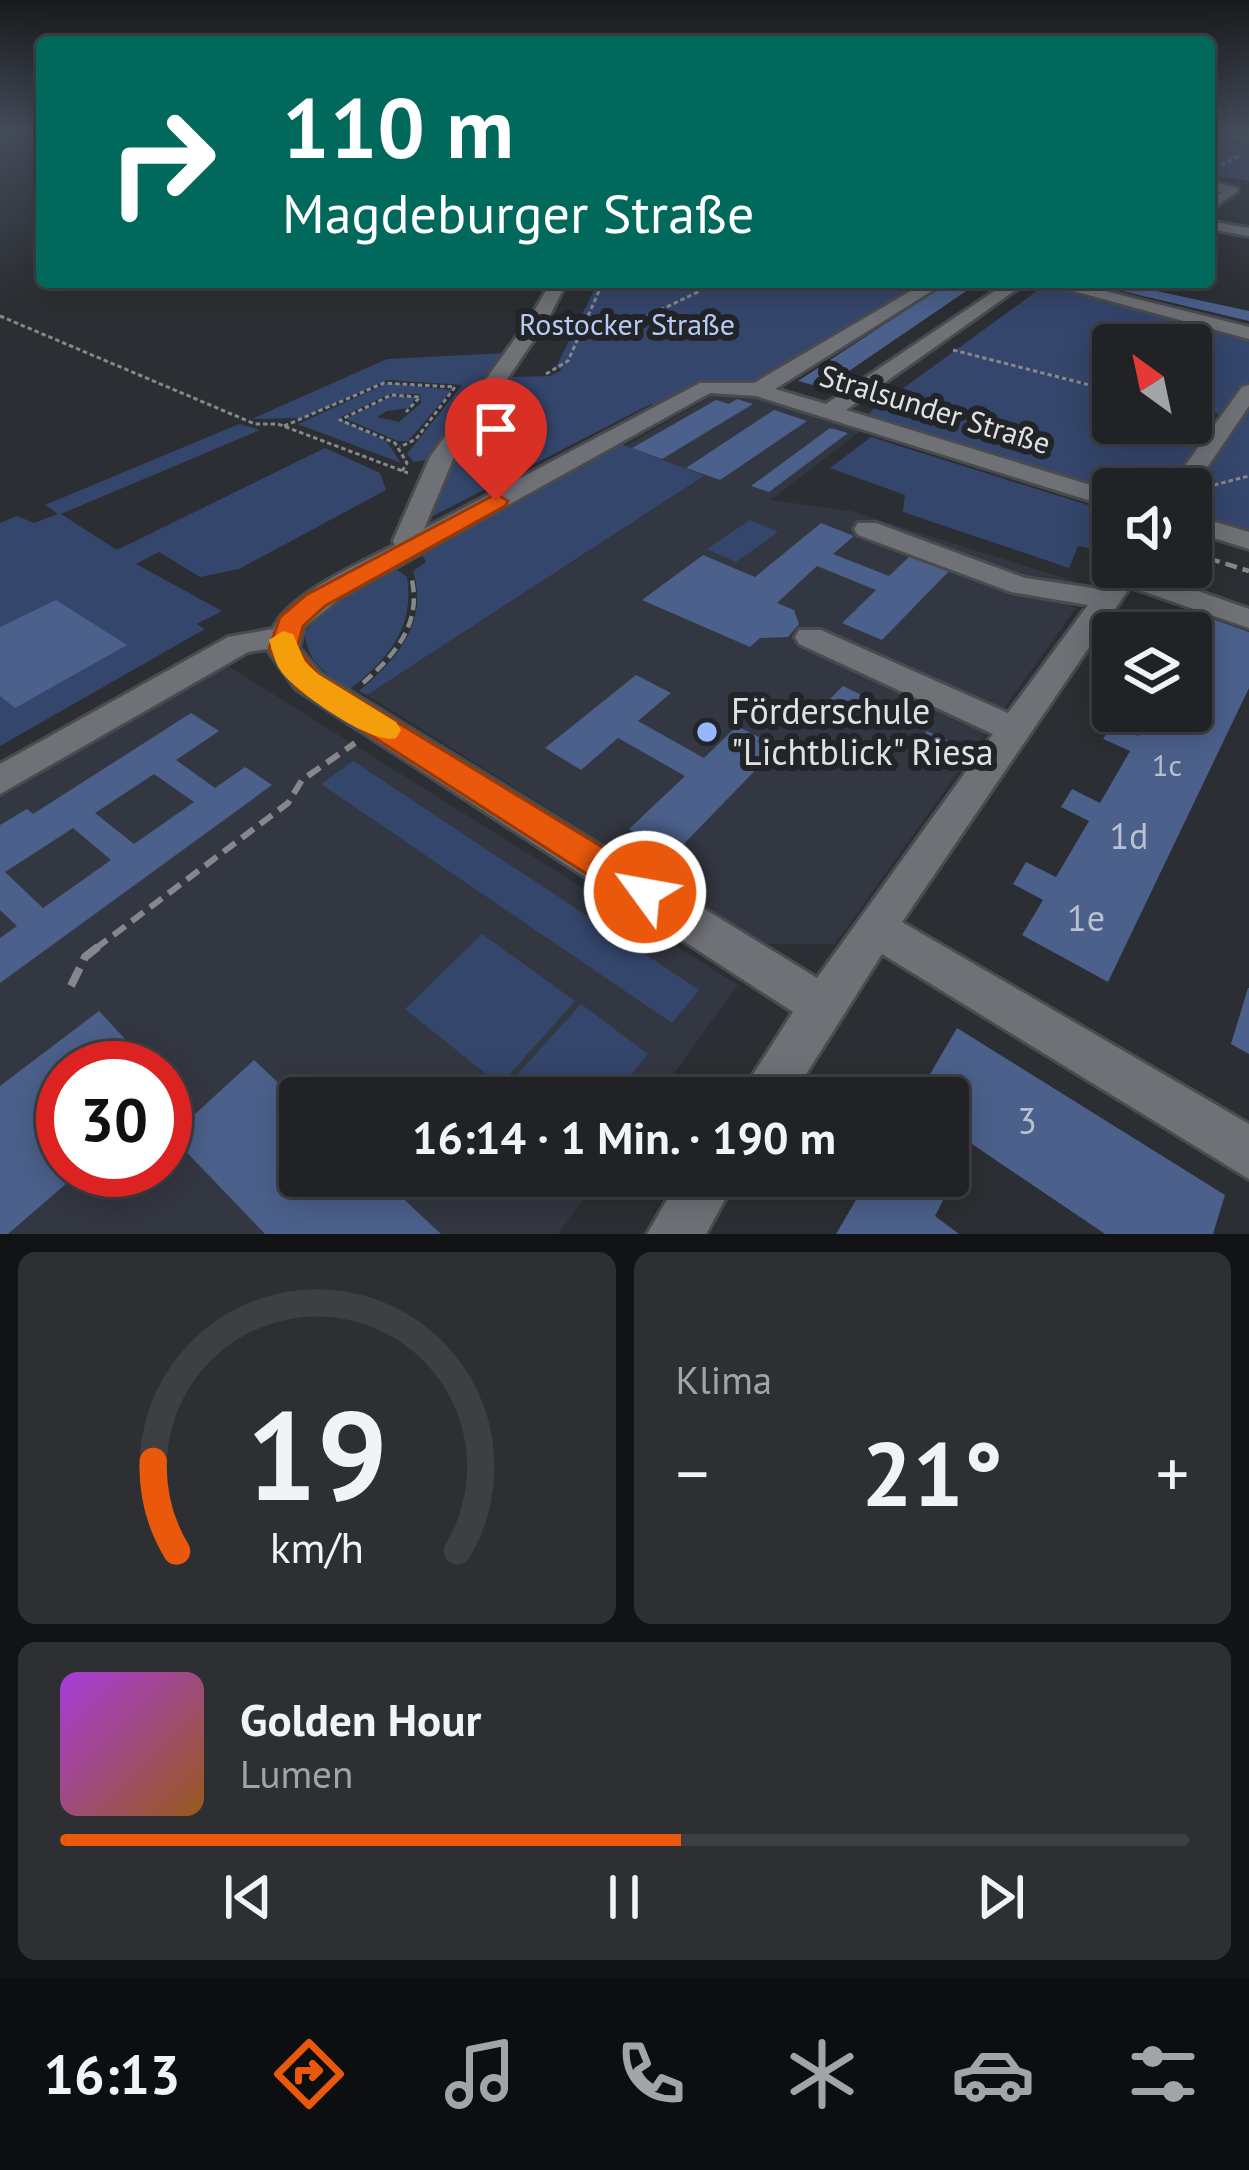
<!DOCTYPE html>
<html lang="de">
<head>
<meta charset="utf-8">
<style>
  :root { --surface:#202226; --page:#2d2f32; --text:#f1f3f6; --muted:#a2a4a7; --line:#3d3f43; --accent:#ea580c }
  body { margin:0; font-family:"PT Sans",sans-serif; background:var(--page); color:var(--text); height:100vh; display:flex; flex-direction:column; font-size:45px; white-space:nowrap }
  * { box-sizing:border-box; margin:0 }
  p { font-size:39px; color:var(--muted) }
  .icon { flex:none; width:66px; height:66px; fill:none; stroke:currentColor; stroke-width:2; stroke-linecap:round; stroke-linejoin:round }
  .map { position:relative; height:1234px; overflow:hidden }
  .details { display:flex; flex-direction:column; gap:18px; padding:18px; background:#121315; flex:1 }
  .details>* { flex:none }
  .hud { position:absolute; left:36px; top:36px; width:1179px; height:252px; border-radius:12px; box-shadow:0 6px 30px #0003,0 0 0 3px var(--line); background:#00695c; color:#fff; overflow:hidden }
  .needle { width:78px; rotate:327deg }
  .fabs { position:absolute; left:1092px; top:324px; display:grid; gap:24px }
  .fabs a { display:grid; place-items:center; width:120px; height:120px; border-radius:12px; background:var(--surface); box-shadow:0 6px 30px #0003,0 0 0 3px var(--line); font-size:60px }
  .speed { position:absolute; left:36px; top:1041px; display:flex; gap:24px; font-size:60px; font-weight:700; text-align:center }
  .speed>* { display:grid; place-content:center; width:156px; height:156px; border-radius:50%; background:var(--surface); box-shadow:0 6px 30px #0003,0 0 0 3px var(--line); line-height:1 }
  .speed .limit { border:18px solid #d22; background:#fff; color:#111 }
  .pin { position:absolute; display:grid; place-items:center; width:102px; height:102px; color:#fff; margin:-123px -51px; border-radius:50% 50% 50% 0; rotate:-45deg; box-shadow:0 0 12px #0007 }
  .pin .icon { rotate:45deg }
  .me { position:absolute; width:132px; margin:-66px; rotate:302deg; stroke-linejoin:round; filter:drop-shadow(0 0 9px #0008) }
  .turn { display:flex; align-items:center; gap:42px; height:252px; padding:0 48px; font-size:54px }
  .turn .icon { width:156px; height:156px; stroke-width:2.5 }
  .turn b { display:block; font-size:84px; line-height:102px }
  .big { font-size:90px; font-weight:800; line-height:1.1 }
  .details .widget { flex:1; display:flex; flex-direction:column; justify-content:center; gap:18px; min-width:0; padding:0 42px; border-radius:18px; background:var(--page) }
  .details .dial { align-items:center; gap:0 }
  .dial svg { height:312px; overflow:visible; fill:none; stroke:var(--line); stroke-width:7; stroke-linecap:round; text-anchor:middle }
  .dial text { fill:var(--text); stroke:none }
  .song { display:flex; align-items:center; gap:36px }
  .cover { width:144px; height:144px; border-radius:18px; background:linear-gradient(135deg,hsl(280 70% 55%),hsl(30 70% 35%)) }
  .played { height:12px; border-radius:6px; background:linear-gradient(90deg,var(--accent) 55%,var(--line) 55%) }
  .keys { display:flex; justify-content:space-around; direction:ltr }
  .heat { display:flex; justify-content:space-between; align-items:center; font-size:66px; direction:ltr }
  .details .tiles { flex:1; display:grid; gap:18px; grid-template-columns:1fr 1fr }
  .widget:last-child { grid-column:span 2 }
  .trip { position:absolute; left:279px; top:1077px; width:690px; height:120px; border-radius:12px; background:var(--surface); box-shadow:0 6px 30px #0003,0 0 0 3px var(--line); font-weight:800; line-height:120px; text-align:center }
  .menu { display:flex; height:192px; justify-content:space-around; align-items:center; background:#0d0e0f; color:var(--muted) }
  .menu .icon { width:84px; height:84px }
  .menu .on { color:var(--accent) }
  .menu b { font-size:54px; color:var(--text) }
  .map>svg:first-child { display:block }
</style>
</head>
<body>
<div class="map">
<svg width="1249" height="1234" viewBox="0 0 1249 1234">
  <rect width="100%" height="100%" fill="#2b2e32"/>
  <path fill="#333741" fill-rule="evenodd" d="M726,388L863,429L771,500L851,511L1076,582L1063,602L1076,608L835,944H765L367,695L703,477L625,446Z
    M225,664L738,985L656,1098H300V1176H600L558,1234H0V795ZM63,1068H165V1170H63Z"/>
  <path fill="#35466c" d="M1209,135L1249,142V181L1209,175Z
    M550,282H555L510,358L435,459L414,462L407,454L462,385L387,380L302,418L252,419L387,359L505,353Z
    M598,282H928L761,384L711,380L659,406L651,404L427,519L445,459L502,377L550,376L562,370L556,367Z
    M1048,283L1249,335V384L1225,415L1191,409V345H1113V390L1018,366L1113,392V423H1191V412L1218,422L1174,489L1113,490L865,416Z
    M388,383L452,390L408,441H398L346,419L392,396L416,397L409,408L387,411L377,417L399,422L421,403L420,394H389L339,418L387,442L401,463L298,424Z
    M1249,399V530L1191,514V489Z
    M239,424L260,430L61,514L117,550L325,448L380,473L386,490L239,569L200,577L159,552L136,564L222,611L197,624L205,629L0,746V523L17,516L34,523L58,514L45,505Z
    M871,437L1110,512L1113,552L1078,546L1069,568L903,512L905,495L830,468Z
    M616,442L704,476L367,695L359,691C397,659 429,623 413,571L426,562L421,552Z
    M750,520L778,532L736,562L707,549Z
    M391,565L407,577C415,629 387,660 349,690C326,673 306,662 305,632L322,613L318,608Z
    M353,761L699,990L672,1023L321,784Z
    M482,934L575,1001L500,1085L405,1009Z
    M581,1004L648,1054L612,1098H496Z"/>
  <path fill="#4b608b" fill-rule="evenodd" d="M949,282L972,287L824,388L798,381Z
    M1084,282H1115L1249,311V321Z
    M737,399L753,404L662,459L632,448L716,400L729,404Z
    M774,410L807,421L720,480L686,468Z
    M830,428L848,433L769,492L751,486Z
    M821,523L854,536L833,554L889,576L910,556L949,571L882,640L842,623L876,590L817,566L777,603L794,610L799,624L788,637L760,638L750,647L642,600L703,555L755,577Z
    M56,600L127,645L15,708L0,696V627Z
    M1207,617L1249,632V688L1108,982L1022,935L1043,900L1013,884L1026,862L1056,877L1089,821L1061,807L1072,789L1100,803L1130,751L1103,739L1112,725L1138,736L1153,711H1191V633H1168L1174,623L1198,632Z
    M636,675L671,693L638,721L704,758L737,726L778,747L672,856L629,829L685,776L618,738L581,770L545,748Z
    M843,686L888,708L871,725L826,703Z
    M191,713L219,731L176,760L215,788L245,767L272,785L0,983V938L17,926L0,910V825L27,809L33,814ZM154,774L194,802L134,844L95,813ZM73,828L111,860L43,908L5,872Z
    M927,731L966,748L954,767L914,748Z
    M1248,988H1249V1054L1231,1044Z
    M99,1011L140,1055L125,1068H63V1170H82L8,1234H0V1086Z
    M957,1028L1225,1195L1213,1234H1105L972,1144L935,1216L959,1234H836L870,1176H948V1098H916Z
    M254,1060L300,1103V1176H379L441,1234H265L171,1136Z"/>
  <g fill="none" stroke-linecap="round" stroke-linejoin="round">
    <defs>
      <path id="minor" d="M1209,131L1249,136V142L1209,135Z
        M1209,181L1237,188L1238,191L1209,211V201L1222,192L1209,189Z
        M1209,221L1249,228V236L1209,229Z
        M551,282H567L548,319L454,457L424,529L700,383H754L926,282H946L775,389L826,404L1008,282H1027L846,410L1113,492V508L756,396L710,393L342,597L304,627L299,648L320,673L817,978L993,734L799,644L795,637L799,630H821L1008,713L1088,605L1011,592L858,535L854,529L858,523H876L1025,578L1099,589L1116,567H1144L1141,571L1249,609V628L1130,587L902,922L1249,1124V1179L882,954L791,1098H738L793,1012L296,689L267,649L248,652L0,794V764L228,637L273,629C288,594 362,563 395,545L393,541L430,457L530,318Z
        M1041,282H1069L1249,327V339Z
        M1249,385V406L1191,491L1168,489L1242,387Z
        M1191,515L1249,532V549L1191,531Z
        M681,1176H738L706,1234H647Z"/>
    </defs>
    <use href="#minor" stroke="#494b4f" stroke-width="6"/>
    <path stroke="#85888b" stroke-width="3" stroke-dasharray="4.5 3" stroke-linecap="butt" d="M1221,165L1239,156
      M0,316L255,424H278L408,473
      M588,318L635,322L698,292L700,282
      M953,350L1113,391
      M546,374L568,361L603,282
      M1191,411L1209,415
      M284,426L384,383L455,387L416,439L400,447
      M402,471L407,463L395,443L340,420L391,395L420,397L406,412
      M1214,485L1249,476"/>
    <path stroke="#85888b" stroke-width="4.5" stroke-dasharray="12 6" stroke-linecap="butt" d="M1191,553L1249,571
      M363,683C396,654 423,622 411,576"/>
    <path stroke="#85888b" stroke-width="6" stroke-dasharray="15 8" stroke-linecap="butt" d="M95,949L288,803L302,780L355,743"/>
    <path stroke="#85888b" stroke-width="8" stroke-dasharray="20 9" stroke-linecap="butt" d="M71,986L85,957L99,946"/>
    <use href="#minor" fill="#6f7177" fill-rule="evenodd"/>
  </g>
  <linearGradient id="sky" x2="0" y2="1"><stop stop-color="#18191c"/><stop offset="0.43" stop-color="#444c5a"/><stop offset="1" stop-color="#444c5a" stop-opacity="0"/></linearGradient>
  <rect width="1249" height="304" fill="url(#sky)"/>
  <path fill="#ea580c" stroke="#983908" stroke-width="3" d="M496,494L508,501L505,506L325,606L303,626L297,648L318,674L658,881L664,892L658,903L645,907L632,903L297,688L269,649L280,617L306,595Z"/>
  <path fill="#f59e0b" d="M283,631L293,634L305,662L318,674L396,722L401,730L396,738C372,745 301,695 284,675C275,665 273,652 269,640Z"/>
  <circle fill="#95b7fd" stroke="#222428" stroke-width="4.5" cx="707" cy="732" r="12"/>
  <g text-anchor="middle" stroke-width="12" stroke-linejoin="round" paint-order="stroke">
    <g font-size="30" fill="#b7ccf5" stroke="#222428">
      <text x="627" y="335">Rostocker Straße</text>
    </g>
    <g font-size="30" fill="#dfe1e4" stroke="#222428">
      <text transform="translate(935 410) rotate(17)" y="10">Stralsunder Straße</text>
    </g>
    <g font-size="30" fill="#bac1ce">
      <text x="1167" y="776">1c</text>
    </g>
    <g font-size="36" fill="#dfe1e4" stroke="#222428" text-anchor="start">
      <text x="731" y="724">Förderschule<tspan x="731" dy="41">"Lichtblick" Riesa</tspan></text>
    </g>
    <g font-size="36" fill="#bac1ce">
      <text x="1129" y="849">1d</text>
      <text x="1086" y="931">1e</text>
      <text x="1027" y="1134">3</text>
    </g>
  </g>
</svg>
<div class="fabs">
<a><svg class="needle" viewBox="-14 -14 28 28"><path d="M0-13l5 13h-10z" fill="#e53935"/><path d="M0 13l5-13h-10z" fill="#a2a4a7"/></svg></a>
<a><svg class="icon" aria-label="sound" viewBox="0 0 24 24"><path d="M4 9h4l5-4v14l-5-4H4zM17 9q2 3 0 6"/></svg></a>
<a><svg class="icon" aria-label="layers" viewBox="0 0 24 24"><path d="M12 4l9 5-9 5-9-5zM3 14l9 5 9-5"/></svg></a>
</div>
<div class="speed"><div class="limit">30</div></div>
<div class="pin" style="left:496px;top:501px;background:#d93025"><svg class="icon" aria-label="arrive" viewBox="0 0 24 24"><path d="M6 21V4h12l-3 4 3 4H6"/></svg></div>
<svg class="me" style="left:645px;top:892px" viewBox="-20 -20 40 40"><circle r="17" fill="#ea580c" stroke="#fff" stroke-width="3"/><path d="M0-11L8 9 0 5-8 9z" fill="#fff"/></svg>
<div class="trip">16:14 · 1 Min. · 190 m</div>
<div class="hud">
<div class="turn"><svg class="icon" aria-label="right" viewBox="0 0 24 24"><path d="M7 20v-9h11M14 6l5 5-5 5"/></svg><div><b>110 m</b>Magdeburger Straße</div></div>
</div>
</div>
<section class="details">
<div class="tiles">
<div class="widget dial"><svg viewBox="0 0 100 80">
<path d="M14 69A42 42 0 1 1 86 69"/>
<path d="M14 69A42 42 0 0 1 8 46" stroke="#ea580c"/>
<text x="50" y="56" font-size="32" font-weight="700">19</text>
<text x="50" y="72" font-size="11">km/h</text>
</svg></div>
<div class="widget"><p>Klima</p>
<div class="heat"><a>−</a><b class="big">21°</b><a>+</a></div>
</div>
<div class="widget">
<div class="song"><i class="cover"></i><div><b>Golden Hour</b><p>Lumen</p></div></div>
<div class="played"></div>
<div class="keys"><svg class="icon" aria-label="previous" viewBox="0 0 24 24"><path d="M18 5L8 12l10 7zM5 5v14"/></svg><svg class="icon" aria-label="pause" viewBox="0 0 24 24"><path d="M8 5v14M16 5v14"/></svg><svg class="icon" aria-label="next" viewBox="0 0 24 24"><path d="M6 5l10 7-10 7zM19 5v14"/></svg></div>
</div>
</div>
</section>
<nav class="menu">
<b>16:13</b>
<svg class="icon on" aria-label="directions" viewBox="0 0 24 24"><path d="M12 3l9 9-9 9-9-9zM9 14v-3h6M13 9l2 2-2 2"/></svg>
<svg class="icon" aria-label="music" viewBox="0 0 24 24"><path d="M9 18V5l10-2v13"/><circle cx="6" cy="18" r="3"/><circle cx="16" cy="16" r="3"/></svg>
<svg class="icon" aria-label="phone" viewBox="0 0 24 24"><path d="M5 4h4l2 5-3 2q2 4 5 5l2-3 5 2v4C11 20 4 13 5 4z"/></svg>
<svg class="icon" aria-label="climate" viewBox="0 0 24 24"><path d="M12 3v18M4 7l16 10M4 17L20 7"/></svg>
<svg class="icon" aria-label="car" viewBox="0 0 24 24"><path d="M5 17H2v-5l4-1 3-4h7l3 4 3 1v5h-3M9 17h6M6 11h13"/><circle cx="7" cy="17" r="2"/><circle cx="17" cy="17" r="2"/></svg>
<svg class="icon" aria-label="filters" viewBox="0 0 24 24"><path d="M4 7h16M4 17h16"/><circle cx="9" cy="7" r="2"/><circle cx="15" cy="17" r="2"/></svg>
</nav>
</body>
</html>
